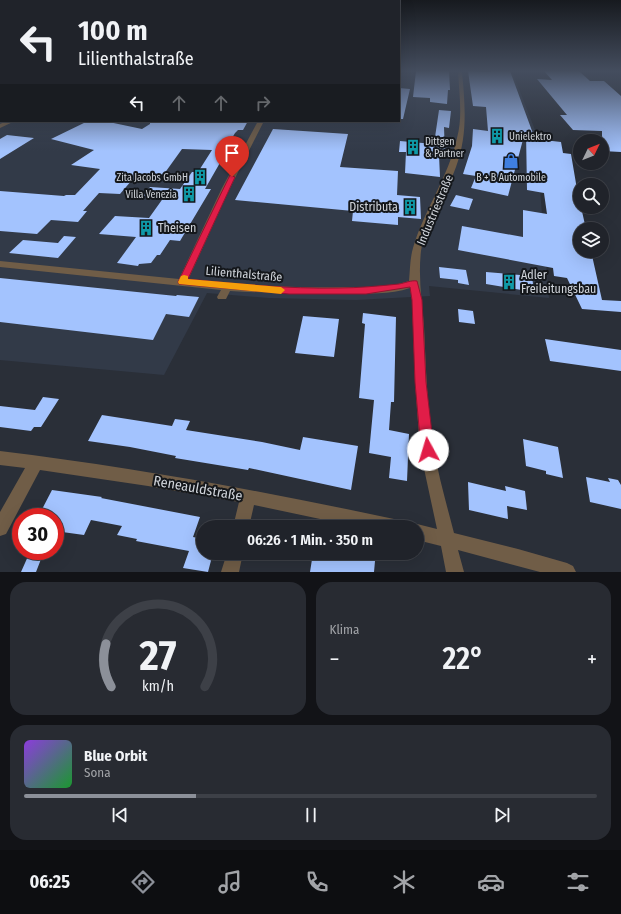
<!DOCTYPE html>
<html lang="de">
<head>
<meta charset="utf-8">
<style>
  :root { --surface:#20232a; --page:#282b32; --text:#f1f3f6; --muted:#a2a4a8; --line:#3d4047; --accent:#8c9099 }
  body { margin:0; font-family:"Fira Sans Condensed",sans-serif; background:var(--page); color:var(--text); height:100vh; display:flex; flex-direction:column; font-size:15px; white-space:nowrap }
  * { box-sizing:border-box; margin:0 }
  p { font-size:13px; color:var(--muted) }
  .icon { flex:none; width:22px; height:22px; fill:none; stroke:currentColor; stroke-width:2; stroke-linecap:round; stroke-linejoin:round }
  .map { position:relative; height:572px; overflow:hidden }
  .drawer { display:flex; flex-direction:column; gap:10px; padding:10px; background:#121317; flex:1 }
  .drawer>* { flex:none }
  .banner { position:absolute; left:0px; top:0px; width:400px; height:122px; box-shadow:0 4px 16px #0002,0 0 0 1px var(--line); background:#20232a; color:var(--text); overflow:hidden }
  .needle { width:26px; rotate:47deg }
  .buttons { position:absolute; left:573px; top:134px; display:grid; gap:8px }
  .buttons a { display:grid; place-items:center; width:36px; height:36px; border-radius:50%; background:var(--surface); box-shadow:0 4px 16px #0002,0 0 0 1px var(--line); font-size:20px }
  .speed { position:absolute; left:12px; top:508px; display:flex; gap:8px; font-size:20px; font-weight:700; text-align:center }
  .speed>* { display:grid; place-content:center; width:52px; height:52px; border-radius:50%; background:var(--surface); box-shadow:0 4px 16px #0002,0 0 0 1px var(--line); line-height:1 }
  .speed .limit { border:6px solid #d22; background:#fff; color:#111 }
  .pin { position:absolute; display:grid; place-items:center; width:34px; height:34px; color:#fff; margin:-41px -17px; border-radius:50% 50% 50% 0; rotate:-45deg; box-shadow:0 0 4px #0007 }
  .pin .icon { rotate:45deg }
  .me { position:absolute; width:44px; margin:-22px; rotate:354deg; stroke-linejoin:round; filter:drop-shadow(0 0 3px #0008) }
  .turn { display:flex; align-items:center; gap:14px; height:84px; padding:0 12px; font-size:18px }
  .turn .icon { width:52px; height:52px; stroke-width:2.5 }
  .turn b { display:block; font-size:28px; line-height:34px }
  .lanes { display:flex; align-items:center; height:38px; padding:0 12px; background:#0003; justify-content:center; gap:20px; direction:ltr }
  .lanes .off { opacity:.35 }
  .big { font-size:30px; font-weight:600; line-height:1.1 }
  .drawer .widget { flex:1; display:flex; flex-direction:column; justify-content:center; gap:6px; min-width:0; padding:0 14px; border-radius:16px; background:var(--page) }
  .drawer .dial { align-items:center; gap:0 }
  .dial svg { height:104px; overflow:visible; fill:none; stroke:var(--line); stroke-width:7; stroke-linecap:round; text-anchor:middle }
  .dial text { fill:var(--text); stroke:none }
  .song { display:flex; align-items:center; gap:12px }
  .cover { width:48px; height:48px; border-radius:6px; background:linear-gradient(135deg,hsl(270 70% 55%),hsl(130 70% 35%)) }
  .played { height:4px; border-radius:2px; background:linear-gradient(90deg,var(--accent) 30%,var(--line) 30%) }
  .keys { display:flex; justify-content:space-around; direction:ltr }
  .heat { display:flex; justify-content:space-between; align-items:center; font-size:22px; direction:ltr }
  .drawer .tiles { flex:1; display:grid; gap:10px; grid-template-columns:1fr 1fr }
  .widget:last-child { grid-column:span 2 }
  .trip { position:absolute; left:196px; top:520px; width:228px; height:40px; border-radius:20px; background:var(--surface); box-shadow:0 4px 16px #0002,0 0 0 1px var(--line); font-weight:600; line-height:40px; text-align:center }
  .tab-bar { display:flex; height:64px; justify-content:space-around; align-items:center; background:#0d0e11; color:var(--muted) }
  .tab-bar .icon { width:28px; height:28px }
  .tab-bar .on { color:var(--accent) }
  .tab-bar b { font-size:18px; color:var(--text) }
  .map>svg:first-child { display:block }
</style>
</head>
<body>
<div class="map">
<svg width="621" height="572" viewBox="0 0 621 572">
  <rect width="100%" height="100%" fill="#2a2f38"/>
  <path fill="#323a48" d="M399,71H512L535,130L549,298L429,286L430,296L356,300L269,298L207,293L164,375L0,360V121H399Z"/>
  <path fill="#a3c3fe" d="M416,71H449L450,90H448L447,104L430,102V98L413,97Z
    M468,71L491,72V71H510L535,139L561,142L563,153L571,154L580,207H581L586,229H580V251H591L602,300L621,301V312L582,309L567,278L554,276L553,268L458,250L462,226L523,237V210L547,214L544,193L527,190L526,132H525L508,196L471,188L476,176L463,174L472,146L473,129L488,131L486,107L473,106Z
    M544,71H579L590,81H604L621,96V152L602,151V131L573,130L560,115H567L537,79L552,80Z
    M399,88L410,89L403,119H399Z
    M439,110L451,111L449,128L444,127L445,156L439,155L440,177L405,173L406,152H399L400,141L434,144Z
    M88,121H104L142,129L150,124V121H248L243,130H238L235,133L219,161H221L205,189H211L180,241L170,240L160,255H157L151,263L139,264L138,266L117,263L136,237L99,234L115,216L149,218L164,197L143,196L150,187L180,189L192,172H198L212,150L182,149L159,181L132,180L120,194L99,193L83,211H87L78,222L51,220L37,234L0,231V191L64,196L66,195H75L100,169L71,165L94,150L51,139Z
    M273,129L348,134L340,167L398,171L397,195L420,197L421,219L398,217V225L352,221L353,211L235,200Z
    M7,135L34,138L0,159V139Z
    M456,195L473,199L469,210L450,206Z
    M64,236L76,237L58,258L9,253L23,240L58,243Z
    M439,267L466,270L469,285L458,283V280L440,278Z
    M486,272L532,276L534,292L486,284Z
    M0,278L176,296L177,295L199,297L189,317L166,314L153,340L0,322Z
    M458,309L473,311L475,324L459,322Z
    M363,313L396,317L394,402H391L389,430L409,434L407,481L389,478L391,457L369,453L374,400L359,398L365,324L362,323Z
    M303,316L339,319L334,357L295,353Z
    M545,339L621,350V371L550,361Z
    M43,397L59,399L41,427H34L31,431L0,427V406L35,410Z
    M102,415L172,426L175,419L190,421L186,430L262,442L300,450L303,437L358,446L351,490L249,468L248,470L175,458L176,456L130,447L88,441Z
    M523,439L558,447L563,478L546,474V471L526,466Z
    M586,477L610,482L608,478L618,480L621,485V509L590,502Z
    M468,482L506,491L505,486L525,491L527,510L507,506L508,519L469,510Z
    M52,490L102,497L101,498L200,517L193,537L203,539V553H213L208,572L183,568L189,551L136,541L137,539L117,535L122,526L91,520L84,535L55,531V517H38Z
    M313,553H359L366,554L365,559L375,561L374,572H310Z
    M29,554H43L36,572H21Z"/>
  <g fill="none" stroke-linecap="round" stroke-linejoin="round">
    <path fill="#705d47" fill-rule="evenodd" d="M458,71H462C465,104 468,135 456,167C447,192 425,226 421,251C418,277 422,301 424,326C426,367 427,410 434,450C439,478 447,506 454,533L518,549L567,563L573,566L576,572H540L458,550L464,572H446L441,546L417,540V527L411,526L417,524L437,529L420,450L415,382L412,300L410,288C390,295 367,293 346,294C307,294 269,293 230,291L226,299H218L217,297L221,290L0,267V261L179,279L222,188L258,121H264L230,188L188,280C240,285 291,288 343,287C364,287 389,288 409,281C410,270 410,258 413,248C424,210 448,178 457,138C463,116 459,93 458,71Z
      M7,121H15L0,128V124Z
      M0,451C132,467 263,491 394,519L400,521L402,527H358L254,505L249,527H233L239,502L148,486L40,470L6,534L0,536V512L25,468L0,465Z
      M227,553H243L239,572H221Z"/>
    <path fill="#c89a64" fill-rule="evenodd" d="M0,96H1V100H0Z"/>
  </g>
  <linearGradient id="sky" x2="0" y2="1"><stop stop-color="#171a1f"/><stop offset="0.47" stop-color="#444d5e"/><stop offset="1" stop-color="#444d5e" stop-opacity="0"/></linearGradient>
  <rect width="621" height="151" fill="url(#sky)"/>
  <path fill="#e11d48" stroke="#92132f" d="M230,175L235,177L188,279C238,284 288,289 338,288C358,288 379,286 399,284C405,283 411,280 417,281L422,300L426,382L434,450L432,455L428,456L423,455L421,450L415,382L412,300L410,287L366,294H289L179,284L178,282Z"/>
  <path fill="#f59e0b" d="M184,275L188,276V279L281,287L285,290L281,294L179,284L178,282L181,276Z"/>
  <defs>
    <symbol id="building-bare" viewBox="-9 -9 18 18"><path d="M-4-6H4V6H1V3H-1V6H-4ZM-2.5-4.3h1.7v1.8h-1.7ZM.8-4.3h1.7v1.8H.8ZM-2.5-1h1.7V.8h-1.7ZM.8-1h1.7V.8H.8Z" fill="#0f9aa8" stroke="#14171b" stroke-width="2.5" paint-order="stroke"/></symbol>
    <symbol id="shop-bare" viewBox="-9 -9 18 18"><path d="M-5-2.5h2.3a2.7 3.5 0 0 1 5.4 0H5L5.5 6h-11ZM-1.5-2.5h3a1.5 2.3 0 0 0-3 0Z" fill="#3f7fe0" stroke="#14171b" stroke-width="2.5" paint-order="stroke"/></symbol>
  </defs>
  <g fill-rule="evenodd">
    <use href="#building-bare" x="486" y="125" width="22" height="22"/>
    <use href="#building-bare" x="402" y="136" width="22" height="22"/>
    <use href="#shop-bare" x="500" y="150" width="22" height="22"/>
    <use href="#building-bare" x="189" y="166" width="22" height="22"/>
    <use href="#building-bare" x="178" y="183" width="22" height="22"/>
    <use href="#building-bare" x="399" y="196" width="22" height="22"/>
    <use href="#building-bare" x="135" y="217" width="22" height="22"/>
    <use href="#building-bare" x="498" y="271" width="22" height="22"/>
  </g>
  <g text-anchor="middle" stroke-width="4" stroke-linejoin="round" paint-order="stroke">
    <g font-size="10" fill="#d0d4da" stroke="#14171b" text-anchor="start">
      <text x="509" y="140">Unielektro</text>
      <text x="425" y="145">Dittgen<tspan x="425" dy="12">&amp; Partner</tspan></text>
      <text x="188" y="181" text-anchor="end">Zita Jacobs GmbH</text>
      <text x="511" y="181" text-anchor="middle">B + B Automobile</text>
      <text x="177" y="198" text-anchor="end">Villa Venezia</text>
    </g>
    <g font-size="12" fill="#d0d4da" stroke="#14171b" text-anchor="start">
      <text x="398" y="211" text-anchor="end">Distributa</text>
      <text x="158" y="232">Theisen</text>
      <text x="521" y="279">Adler<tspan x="521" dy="14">Freileitungsbau</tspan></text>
    </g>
    <g font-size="12" fill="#d0d4da" stroke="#14171b">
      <text transform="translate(435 210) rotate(-67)" y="4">Industriestraße</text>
      <text transform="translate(244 274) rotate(5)" y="4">Lilienthalstraße</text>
    </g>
    <g font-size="14" fill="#d0d4da" stroke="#14171b">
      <text transform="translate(198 488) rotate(10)" y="5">Reneauldstraße</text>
    </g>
  </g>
</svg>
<div class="buttons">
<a><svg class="needle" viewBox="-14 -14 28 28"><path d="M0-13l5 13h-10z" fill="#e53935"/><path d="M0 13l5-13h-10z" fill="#a2a4a8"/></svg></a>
<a><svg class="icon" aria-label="search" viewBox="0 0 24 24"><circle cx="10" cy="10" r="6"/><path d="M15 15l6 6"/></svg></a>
<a><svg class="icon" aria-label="layers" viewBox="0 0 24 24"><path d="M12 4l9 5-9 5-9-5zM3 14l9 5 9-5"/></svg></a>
</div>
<div class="speed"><div class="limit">30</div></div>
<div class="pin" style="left:232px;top:177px;background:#d93025"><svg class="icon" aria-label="arrive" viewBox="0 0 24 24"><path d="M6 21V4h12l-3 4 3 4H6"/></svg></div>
<svg class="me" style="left:428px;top:450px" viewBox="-20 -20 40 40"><circle r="19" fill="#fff"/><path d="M0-13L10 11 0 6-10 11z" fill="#e11d48"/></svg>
<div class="trip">06:26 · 1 Min. · 350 m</div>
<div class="banner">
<div class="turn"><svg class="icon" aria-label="left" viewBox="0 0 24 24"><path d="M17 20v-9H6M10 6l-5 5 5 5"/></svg><div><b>100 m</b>Lilienthalstraße</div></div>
<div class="lanes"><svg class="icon" aria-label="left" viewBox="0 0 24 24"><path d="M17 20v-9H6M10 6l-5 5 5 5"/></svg><svg class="icon off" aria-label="ahead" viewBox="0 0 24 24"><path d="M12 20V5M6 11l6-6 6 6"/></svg><svg class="icon off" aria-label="ahead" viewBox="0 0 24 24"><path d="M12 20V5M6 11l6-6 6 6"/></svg><svg class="icon off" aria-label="right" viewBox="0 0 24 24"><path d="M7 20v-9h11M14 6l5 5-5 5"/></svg></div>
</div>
</div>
<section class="drawer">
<div class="tiles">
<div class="widget dial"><svg viewBox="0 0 100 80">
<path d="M14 69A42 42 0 1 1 86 69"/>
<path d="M14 69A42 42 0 0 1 10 36" stroke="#8c9099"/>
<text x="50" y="56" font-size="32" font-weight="700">27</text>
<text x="50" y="72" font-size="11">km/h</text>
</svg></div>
<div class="widget"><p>Klima</p>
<div class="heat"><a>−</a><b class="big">22°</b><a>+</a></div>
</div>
<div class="widget">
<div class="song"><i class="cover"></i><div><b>Blue Orbit</b><p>Sona</p></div></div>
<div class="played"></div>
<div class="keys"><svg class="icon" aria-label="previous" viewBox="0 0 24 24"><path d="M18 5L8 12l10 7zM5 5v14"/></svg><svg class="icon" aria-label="pause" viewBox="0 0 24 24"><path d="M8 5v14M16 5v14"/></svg><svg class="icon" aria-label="next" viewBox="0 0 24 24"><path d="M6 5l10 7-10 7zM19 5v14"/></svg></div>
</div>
</div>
</section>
<nav class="tab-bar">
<b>06:25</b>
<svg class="icon on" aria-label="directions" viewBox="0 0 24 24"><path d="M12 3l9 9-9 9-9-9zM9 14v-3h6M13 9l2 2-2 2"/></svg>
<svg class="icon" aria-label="music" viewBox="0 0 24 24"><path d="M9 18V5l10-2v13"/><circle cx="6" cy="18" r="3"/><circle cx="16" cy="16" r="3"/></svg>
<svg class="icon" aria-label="phone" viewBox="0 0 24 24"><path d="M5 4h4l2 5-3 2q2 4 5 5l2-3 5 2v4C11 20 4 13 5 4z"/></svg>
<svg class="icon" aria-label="climate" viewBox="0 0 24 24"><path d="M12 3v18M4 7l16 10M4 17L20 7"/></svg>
<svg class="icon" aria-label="car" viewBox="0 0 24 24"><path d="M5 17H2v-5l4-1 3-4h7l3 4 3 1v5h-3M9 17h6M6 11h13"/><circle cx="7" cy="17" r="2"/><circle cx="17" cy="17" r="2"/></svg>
<svg class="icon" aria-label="filters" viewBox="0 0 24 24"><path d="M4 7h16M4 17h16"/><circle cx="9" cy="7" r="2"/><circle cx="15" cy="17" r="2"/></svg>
</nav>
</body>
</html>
